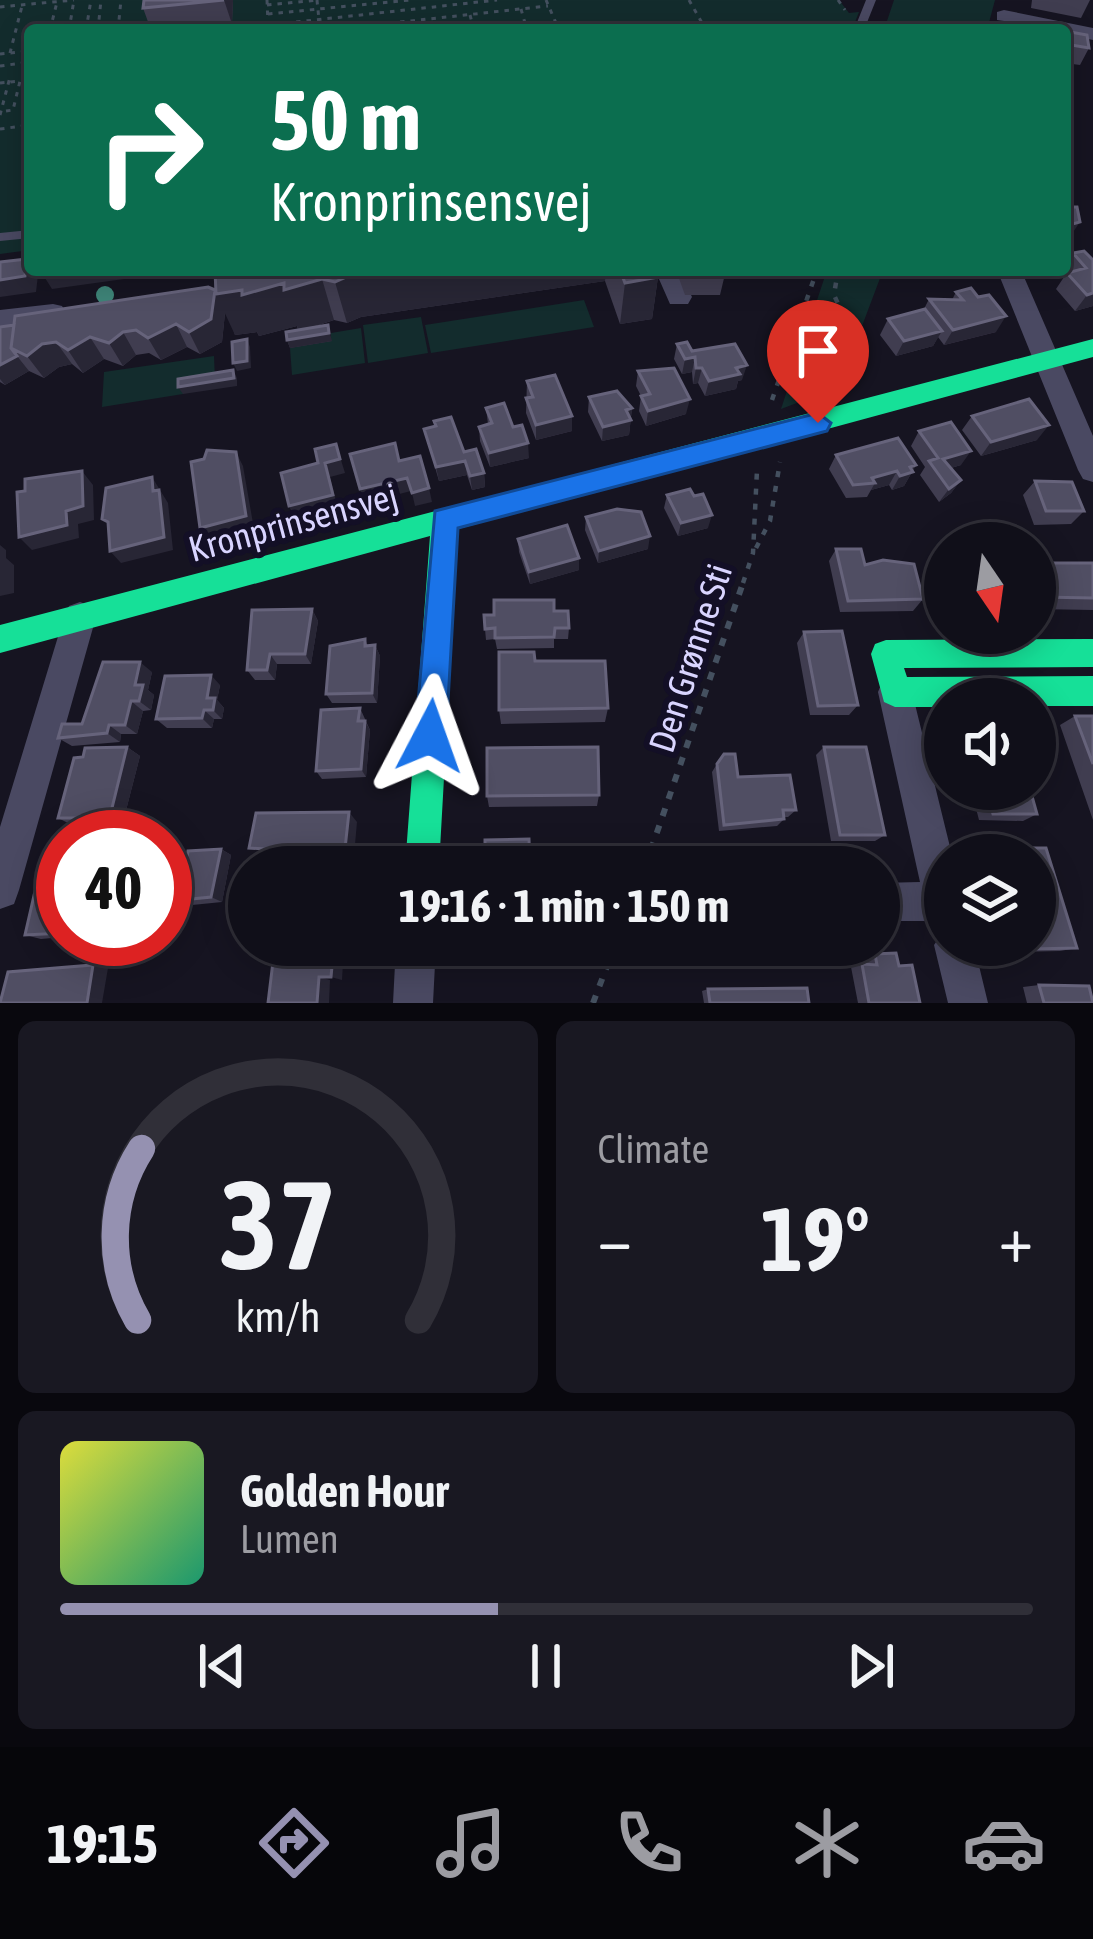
<!DOCTYPE html>
<html lang="en">
<head>
<meta charset="utf-8">
<style>
  :root { --surface:#100f19; --page:#191822; --text:#f1f3f6; --muted:#9c9ca2; --line:#302f38; --accent:#9591b1 }
  body { margin:0; font-family:"Asap Condensed",sans-serif; background:var(--page); color:var(--text); height:100vh; display:flex; flex-direction:column; font-size:45px; white-space:nowrap }
  * { box-sizing:border-box; margin:0 }
  p { font-size:39px; color:var(--muted) }
  .icon { flex:none; width:66px; height:66px; fill:none; stroke:currentColor; stroke-width:2; stroke-linecap:round; stroke-linejoin:round }
  .map { position:relative; height:1003px; overflow:hidden }
  .details { display:flex; flex-direction:column; gap:18px; padding:18px; background:#09080e; flex:1 }
  .details>* { flex:none }
  .banner { position:absolute; left:24px; top:24px; width:1047px; height:252px; border-radius:12px; box-shadow:0 6px 30px #0003,0 0 0 3px var(--line); background:#0b6e4f; color:#fff; overflow:hidden }
  .needle { width:78px; rotate:167deg }
  .buttons { position:absolute; left:924px; top:522px; display:grid; gap:24px }
  .buttons a { display:grid; place-items:center; width:132px; height:132px; border-radius:50%; background:var(--surface); box-shadow:0 6px 30px #0003,0 0 0 3px var(--line); font-size:60px }
  .speed { position:absolute; left:36px; top:810px; display:flex; gap:24px; font-size:60px; font-weight:700; text-align:center }
  .speed>* { display:grid; place-content:center; width:156px; height:156px; border-radius:50%; background:var(--surface); box-shadow:0 6px 30px #0003,0 0 0 3px var(--line); line-height:1 }
  .speed .limit { border:18px solid #d22; background:#fff; color:#111 }
  .pin { position:absolute; display:grid; place-items:center; width:102px; height:102px; color:#fff; margin:-123px -51px; border-radius:50% 50% 50% 0; rotate:-45deg; box-shadow:0 0 12px #0007 }
  .pin .icon { rotate:45deg }
  .me { position:absolute; width:132px; margin:-66px; rotate:4deg; stroke-linejoin:round; filter:drop-shadow(0 0 9px #0008) }
  .turn { display:flex; align-items:center; gap:42px; height:252px; padding:0 48px; font-size:54px }
  .turn .icon { width:156px; height:156px; stroke-width:2.5 }
  .turn b { display:block; font-size:84px; line-height:102px }
  .big { font-size:90px; font-weight:700; line-height:1.1 }
  .details .card { flex:1; display:flex; flex-direction:column; justify-content:center; gap:18px; min-width:0; padding:0 42px; border-radius:18px; background:var(--page) }
  .details .dial { align-items:center; gap:0 }
  .dial svg { height:312px; overflow:visible; fill:none; stroke:var(--line); stroke-width:7; stroke-linecap:round; text-anchor:middle }
  .dial text { fill:var(--text); stroke:none }
  .song { display:flex; align-items:center; gap:36px }
  .cover { width:144px; height:144px; border-radius:18px; background:linear-gradient(135deg,hsl(60 70% 55%),hsl(160 70% 35%)) }
  .played { height:12px; border-radius:6px; background:linear-gradient(90deg,var(--accent) 45%,var(--line) 45%) }
  .keys { display:flex; justify-content:space-around; direction:ltr }
  .heat { display:flex; justify-content:space-between; align-items:center; font-size:66px; direction:ltr }
  .details .tiles { flex:1; display:grid; gap:18px; grid-template-columns:1fr 1fr }
  .card:last-child { grid-column:span 2 }
  .trip { position:absolute; left:228px; top:846px; width:672px; height:120px; border-radius:60px; background:var(--surface); box-shadow:0 6px 30px #0003,0 0 0 3px var(--line); font-weight:700; line-height:120px; text-align:center }
  .tab-bar { display:flex; height:192px; justify-content:space-around; align-items:center; background:#06060a; color:var(--muted) }
  .tab-bar .icon { width:84px; height:84px }
  .tab-bar .selected { color:var(--accent) }
  .tab-bar b { font-size:54px; color:var(--text) }
  .map>svg:first-child { display:block }
</style>
</head>
<body>
<div class="map">
<svg width="1093" height="1003" viewBox="0 0 1093 1003">
  <rect width="100%" height="100%" fill="#161421"/>
  <path fill="#132c2d" d="M0,0H839L849,13L859,12L852,30H30V250L0,254Z
    M894,0H995L987,30H884Z
    M827,270L882,273L839,387L781,409Z
    M584,300L594,327L431,353L425,325Z
    M421,317L428,353L368,363L363,325Z
    M361,328L365,363L292,375L290,348L331,341V333Z
    M214,356L215,381L183,386V394L102,407L104,372Z"/>
  <g fill="none" stroke-linecap="round" stroke-linejoin="round">
    <path stroke="#44505f" stroke-width="3" stroke-dasharray="4.5 6" stroke-linecap="butt" d="M267,0L268,25
      M317,0L320,30
      M546,0L559,30
      M689,0L706,30
      M838,0L845,10
      M267,5L319,0
      M0,7L74,0
      M521,9L527,30
      M268,14L410,0
      M470,15L474,30
      M50,30L57,2
      M69,30L74,0
      M86,30L91,0
      M98,30L101,0
      M118,30L121,0
      M223,30L497,0
      M327,30L548,6
      M10,53L22,6
      M0,54L30,51
      M0,66L30,62
      M0,83L20,81L13,110L0,112
      M0,115L10,77
      M0,129L30,125"/>
    <path stroke="#44505f" stroke-width="4.5" stroke-dasharray="6 9" stroke-linecap="butt" d="M795,394L848,348L853,336L834,295L838,270
      M772,400L817,270
      M756,548L770,521L780,462
      M743,583L753,553L757,470"/>
    <path stroke="#44505f" stroke-width="6" stroke-dasharray="8 10" stroke-linecap="butt" d="M645,867L744,580
      M593,1003L615,945"/>
    <path fill="#4a4962" fill-rule="evenodd" d="M866,0H876L864,30H854Z
      M30,230V238L0,241V233Z"/>
    <path fill="#4a4962" fill-rule="evenodd" d="M1004,10L1093,28V40L1065,34V30L997,20V12Z
      M655,270H679L692,297L688,304H670Z
      M997,270H1021L1093,436V482L1083,479L1078,470Z
      M53,304L62,306L66,313L62,320L0,330V310Z
      M80,602L91,606L96,617L19,890L14,904L0,909V827L64,617L69,606Z
      M895,676L907,680L912,692L952,855H945V926L931,921H879V883L920,882L878,692L883,680Z
      M945,929V945H974L988,1003H948L934,945Z
      M396,945H436L433,1003H393Z"/>
    <path fill="#16e098" fill-rule="evenodd" d="M1093,339V357L458,529L439,867H405L430,536L0,653V625Z
      M1093,639V667L904,668L907,677L1093,676V706H1035V699H945V707H895L884,702L871,654L875,644L886,640Z"/>
  </g>
  <circle fill="#3e8478" cx="105" cy="295" r="9"/>
  <path fill="#403d50" d="M233,0L232,24L173,30H151L143,8Z
    M1032,0H1090L1081,18L1031,8Z
    M1065,31L1089,48L1080,65L1065,63Z
    M1084,251L1093,306L1075,311L1056,289L1066,274L1062,270H1065V265L1073,253Z
    M215,270H656L658,277L652,319L620,324L605,281L361,317L347,323L334,320L310,328L332,341L290,348L287,340L298,330L297,326L259,336L257,332L235,335Z
    M676,270H726L720,295H685Z
    M956,292L996,332L944,345L938,337L933,346L896,356L880,335L888,319L924,309L929,299L952,300Z
    M225,313L222,342L200,354L187,347L161,360L149,353L136,355L123,366L104,359L83,373L72,364L59,367L44,378L29,371L5,385L0,382V327Z
    M677,344L692,351L742,380L738,381L736,389L705,396L698,383L693,384L692,372L682,374L674,359Z
    M638,371L686,414L646,426L639,411L641,396L636,386Z
    M527,381L572,416V431L536,440L526,413Z
    M589,397L632,408L629,435L602,441L588,412Z
    M486,408L513,427L529,458L490,467L480,441L479,427L488,424Z
    M972,416L1037,440L981,456L962,430Z
    M424,429L464,452L484,473L485,487L472,490L467,475L439,481Z
    M919,431L961,465L951,468L961,480L951,493L939,502L920,475L925,467L911,446Z
    M836,455L916,465L904,486L892,490L889,485L871,490L867,497L846,498L829,469Z
    M1035,481L1084,511L1071,524L1034,525L1023,495Z
    M667,495L694,496L708,528L678,536L664,508Z
    M586,517L648,549L598,563L585,530Z
    M518,539L579,570L530,584L519,552Z
    M836,549L865,565L923,599L913,611L840,612L829,561Z
    M1035,563H1093V610L1035,609Z
    M935,565H945V610H934L925,577Z
    M312,609L318,621L311,664H277L275,680H255L247,670Z
    M554,611L569,628L568,639H554V648L497,649L495,639L486,640L485,629Z
    M804,632L858,705L849,715H810L797,643Z
    M365,639L368,646L375,645L380,656L377,703H332L326,694Z
    M535,661L608,708L605,722L501,724L499,710Z
    M152,672L148,690L154,695L151,710L143,711L137,734H121L120,742L72,746L58,738L82,724Z
    M220,685L217,700L224,708L222,719H214L212,728H167L156,719Z
    M360,708L370,730L366,777L322,779L316,771Z
    M1075,716H1093V820L1060,725Z
    M127,747L140,756L123,822L105,823L102,832L88,833L58,818L83,757Z
    M824,747L885,835L875,841H831L816,755Z
    M717,764L738,777L796,810L788,817H784V819L777,826L719,831L712,772Z
    M971,789H1030L1037,814L1023,821L979,820Z
    M599,795L597,806L489,807L487,796Z
    M1003,848H1046L1077,948L1060,951L1015,952L1013,945H1035V855H990Z
    M221,849L231,855L222,902L192,905L181,900Z
    M63,878V937L41,939L25,935Z
    M531,945L532,962L485,964L483,961Z
    M875,954L899,966L920,1003H858L851,967L866,964L865,957Z
    M1039,985L1093,1003H1027L1023,987Z
    M708,989L809,1003H704L702,991Z"/>
  <path fill="#282635" d="M224,0H233L232,24Z
    M1080,222L1069,238L1065,239V226Z
    M27,259L30,262V270H35L38,275L36,292L0,297V280Z
    M40,270H189L52,289Z
    M384,270H606L605,281L361,317L347,323L335,282L351,275Z
    M658,277L652,319L620,324L625,283Z
    M322,279L334,320L299,331L297,326L259,336L257,332L235,335L216,294Z
    M215,290L225,313L222,342L200,354L189,332Z
    M1093,293V306L1075,311L1087,295Z
    M1006,316L996,332L944,345L953,330Z
    M176,324L187,347L161,360L148,338Z
    M328,325L332,341L290,348L287,340Z
    M942,331L933,346L896,356L904,341Z
    M123,332L136,355L123,366L109,343Z
    M90,337L104,359L83,373L68,350Z
    M247,339L250,347L251,368L237,371L233,363Z
    M56,342L72,364L59,367L44,378L27,356L42,344Z
    M17,356L29,371L5,385L0,379V365Z
    M695,357L692,372L682,374L685,359Z
    M747,365L742,380L738,381L736,389L705,396L709,381L736,368Z
    M696,368H702L698,383L693,384Z
    M233,370L237,378V386L183,394L178,387Z
    M690,399L686,414L646,426L648,411Z
    M632,408L629,435L602,441L603,427L626,410Z
    M572,416V431L536,440V425Z
    M1049,425L1037,440L981,456L991,442Z
    M528,443L529,458L490,467L489,453Z
    M336,444L345,473L330,477L338,509L295,519L289,506L325,463Z
    M971,451L961,465L937,472L943,459Z
    M236,452L243,466L254,529L209,541L200,528Z
    M465,461L467,475L439,481L436,467Z
    M916,465L904,486L892,490L900,476L910,467Z
    M82,471L93,485L94,520L78,524L79,538L32,550L19,537L66,511Z
    M897,471L889,485L871,490L875,483L872,478Z
    M484,473L485,487L472,490L470,476Z
    M152,477L168,503L173,550L121,563L110,551L153,491Z
    M407,478L411,491L364,503L360,489Z
    M961,480L951,493L939,502L949,489Z
    M429,488L432,502L415,506L412,493Z
    M712,515L708,528L678,536L681,523Z
    M650,536L648,549L598,563L599,551Z
    M0,545L6,550V558L14,565V593L0,596Z
    M579,558V570L530,584L529,572Z
    M312,609L318,621L311,664L305,654Z
    M375,645L380,656L377,703L372,693Z
    M270,654L277,664L275,680L267,670Z
    M140,662L152,672L148,690L154,695L151,710L139,701L135,685Z
    M211,675L220,685L217,700L224,708L222,719L213,710L207,698Z
    M131,701L143,711L137,734L125,725Z
    M204,710L214,719L212,728L202,718Z
    M365,721L370,730L366,777L361,769Z
    M109,725L121,734L120,742L107,733Z
    M127,747L140,756L123,822L110,816Z
    M349,812L357,822L353,867H343Z
    M91,817L105,823L102,832L88,826Z
    M221,849L231,855L222,902L211,897Z
    M334,945L344,946L342,980L331,977Z
    M93,965L108,968L102,1003H87Z
    M319,977L330,980L329,1003H317Z"/>
  <path fill="#504e63" stroke="#66637b" stroke-width="3" d="M144,0H224L143,8Z
    M1065,31L1087,35L1089,48L1065,44Z
    M1065,199L1067,207H1077L1080,222L1065,226Z
    M27,227H30V246H24Z
    M1084,251L1093,260V293L1087,295L1067,273L1086,268L1073,253Z
    M27,259L25,276L0,280V262Z
    M215,270H384L351,275L335,282L322,279L284,290V283L242,295V290L216,294Z
    M620,270H656L658,277L625,283Z
    M208,287L215,290L211,319L189,332L176,324L148,338L136,330L123,332L109,343L90,337L68,350L56,342L42,344L27,356L11,348L15,316Z
    M971,288L978,297L989,295L1006,316L953,330L929,299L963,300L956,292Z
    M925,309L942,331L904,341L888,319Z
    M14,325L11,348L17,356L0,365V327Z
    M328,325L329,333L287,340L286,332Z
    M247,339V361L233,363L232,342Z
    M687,342L692,351L735,344L747,365L736,368L740,374L709,381L702,368H696L695,357L685,359L677,344Z
    M674,368L690,399L648,411L641,396L650,394L638,371Z
    M233,370L234,378L178,387V379Z
    M555,375L572,416L536,425L526,398L533,397L527,381Z
    M617,391L632,408L626,410L631,420L603,427L589,397Z
    M1029,399L1049,425L991,442L972,416Z
    M504,403L513,427L522,425L528,443L489,453L479,427L492,423L486,408Z
    M451,417L464,452L476,449L484,473L470,476L465,461L436,467L424,429L436,426L434,421Z
    M951,422L971,451L943,459L961,480L949,489L929,461L938,458L919,431Z
    M898,438L916,465L910,467L913,472L900,476L897,471L872,478L875,483L853,485L836,455Z
    M395,443L399,461L420,456L429,488L412,493L407,478L360,489L350,454Z
    M336,444L340,459L325,463L333,495L289,506L281,473L318,463L315,449Z
    M207,450L236,452L246,516L200,528L191,462L204,459Z
    M82,471L83,506L66,511L67,525L19,537L17,492L25,491V479Z
    M152,477L153,491L159,490L164,537L110,551L108,522L102,519L106,488Z
    M1035,481L1072,482L1084,511H1046Z
    M690,489L694,496L703,494L712,515L681,523L667,495Z
    M617,509L641,512L650,536L599,551L586,517Z
    M567,525L579,558L529,572L518,539Z
    M836,549H861L865,565L883,560L914,564L923,599L848,601Z
    M1035,563H1093V598L1041,597L1035,579Z
    M935,565H945V598Z
    M494,600H554V611H568L569,628H555L554,637L495,638V628L485,629L484,615H494Z
    M312,609L305,654H270L267,670H247L252,610Z
    M842,631L858,705L818,706L804,632Z
    M365,639V646L375,645L372,693L326,694L330,646Z
    M499,652H534L535,661H605L608,708L499,710Z
    M103,662H140L135,685H143L139,701H131L125,725H109L107,733L58,738L62,724H82Z
    M211,675L207,698H215L213,710H204L202,718L156,719L165,676Z
    M360,708L358,721H365L361,769L316,771L321,710Z
    M1075,716H1093V764Z
    M127,747L110,816L91,817L88,826H74L76,818H58L74,758L83,757L85,748Z
    M598,747L599,795L487,796V748Z
    M824,747H866L885,835H840Z
    M724,754H735L738,777L790,775L796,810H783L784,819L724,825L717,764Z
    M986,789H1030L1037,814H993Z
    M349,812L343,867H262L264,849L249,848L256,813Z
    M529,839L530,867H485V840Z
    M1003,848H1046L1077,948L1030,949L1029,945H1035V855H1005Z
    M221,849L211,897L181,900L188,851Z
    M38,878H63V933L25,935Z
    M249,906V941H239Z
    M275,945H334L331,977H319L317,1003H268Z
    M483,945H531V960L483,961Z
    M896,953L899,966L912,965L920,1003H869L862,964L877,965L875,954Z
    M93,965L87,1003H0L8,972Z
    M1039,985L1089,986L1093,1003H1044Z
    M807,988L809,1003H710L708,989Z"/>
  <path fill="#1a73e8" stroke="#114b97" stroke-width="3" d="M818,413L831,423L827,431L458,528L446,736L442,748L430,752L419,748L415,736L435,511Z"/>
  <g text-anchor="middle" stroke-width="12" stroke-linejoin="round" paint-order="stroke">
    <g font-size="36" fill="#d9d4ff" stroke="#130f26">
      <text transform="translate(293 522) rotate(-15)" y="13">Kronprinsensvej</text>
      <text transform="translate(690 658) rotate(-72)" y="13">Den Grønne Sti</text>
    </g>
  </g>
</svg>
<div class="buttons">
<a><svg class="needle" viewBox="-14 -14 28 28"><path d="M0-13l5 13h-10z" fill="#e53935"/><path d="M0 13l5-13h-10z" fill="#9c9ca2"/></svg></a>
<a><svg class="icon" aria-label="sound" viewBox="0 0 24 24"><path d="M4 9h4l5-4v14l-5-4H4zM17 9q2 3 0 6"/></svg></a>
<a><svg class="icon" aria-label="layers" viewBox="0 0 24 24"><path d="M12 4l9 5-9 5-9-5zM3 14l9 5 9-5"/></svg></a>
</div>
<div class="speed"><div class="limit">40</div></div>
<div class="pin" style="left:818px;top:423px;background:#d93025"><svg class="icon" aria-label="arrive" viewBox="0 0 24 24"><path d="M6 21V4h12l-3 4 3 4H6"/></svg></div>
<svg class="me" style="left:430px;top:736px" viewBox="-20 -20 40 40"><path d="M0-17L14 15 0 8-14 15z" fill="#1a73e8" stroke="#fff" stroke-width="4"/></svg>
<div class="trip">19:16 · 1 min · 150 m</div>
<div class="banner">
<div class="turn"><svg class="icon" aria-label="right" viewBox="0 0 24 24"><path d="M7 20v-9h11M14 6l5 5-5 5"/></svg><div><b>50 m</b>Kronprinsensvej</div></div>
</div>
</div>
<section class="details">
<div class="tiles">
<div class="card dial"><svg viewBox="0 0 100 80">
<path d="M14 69A42 42 0 1 1 86 69"/>
<path d="M14 69A42 42 0 0 1 15 25" stroke="#9591b1"/>
<text x="50" y="56" font-size="32" font-weight="700">37</text>
<text x="50" y="72" font-size="11">km/h</text>
</svg></div>
<div class="card"><p>Climate</p>
<div class="heat"><a>−</a><b class="big">19°</b><a>+</a></div>
</div>
<div class="card">
<div class="song"><i class="cover"></i><div><b>Golden Hour</b><p>Lumen</p></div></div>
<div class="played"></div>
<div class="keys"><svg class="icon" aria-label="previous" viewBox="0 0 24 24"><path d="M18 5L8 12l10 7zM5 5v14"/></svg><svg class="icon" aria-label="pause" viewBox="0 0 24 24"><path d="M8 5v14M16 5v14"/></svg><svg class="icon" aria-label="next" viewBox="0 0 24 24"><path d="M6 5l10 7-10 7zM19 5v14"/></svg></div>
</div>
</div>
</section>
<nav class="tab-bar">
<b>19:15</b>
<svg class="icon selected" aria-label="directions" viewBox="0 0 24 24"><path d="M12 3l9 9-9 9-9-9zM9 14v-3h6M13 9l2 2-2 2"/></svg>
<svg class="icon" aria-label="music" viewBox="0 0 24 24"><path d="M9 18V5l10-2v13"/><circle cx="6" cy="18" r="3"/><circle cx="16" cy="16" r="3"/></svg>
<svg class="icon" aria-label="phone" viewBox="0 0 24 24"><path d="M5 4h4l2 5-3 2q2 4 5 5l2-3 5 2v4C11 20 4 13 5 4z"/></svg>
<svg class="icon" aria-label="climate" viewBox="0 0 24 24"><path d="M12 3v18M4 7l16 10M4 17L20 7"/></svg>
<svg class="icon" aria-label="car" viewBox="0 0 24 24"><path d="M5 17H2v-5l4-1 3-4h7l3 4 3 1v5h-3M9 17h6M6 11h13"/><circle cx="7" cy="17" r="2"/><circle cx="17" cy="17" r="2"/></svg>
</nav>
</body>
</html>
